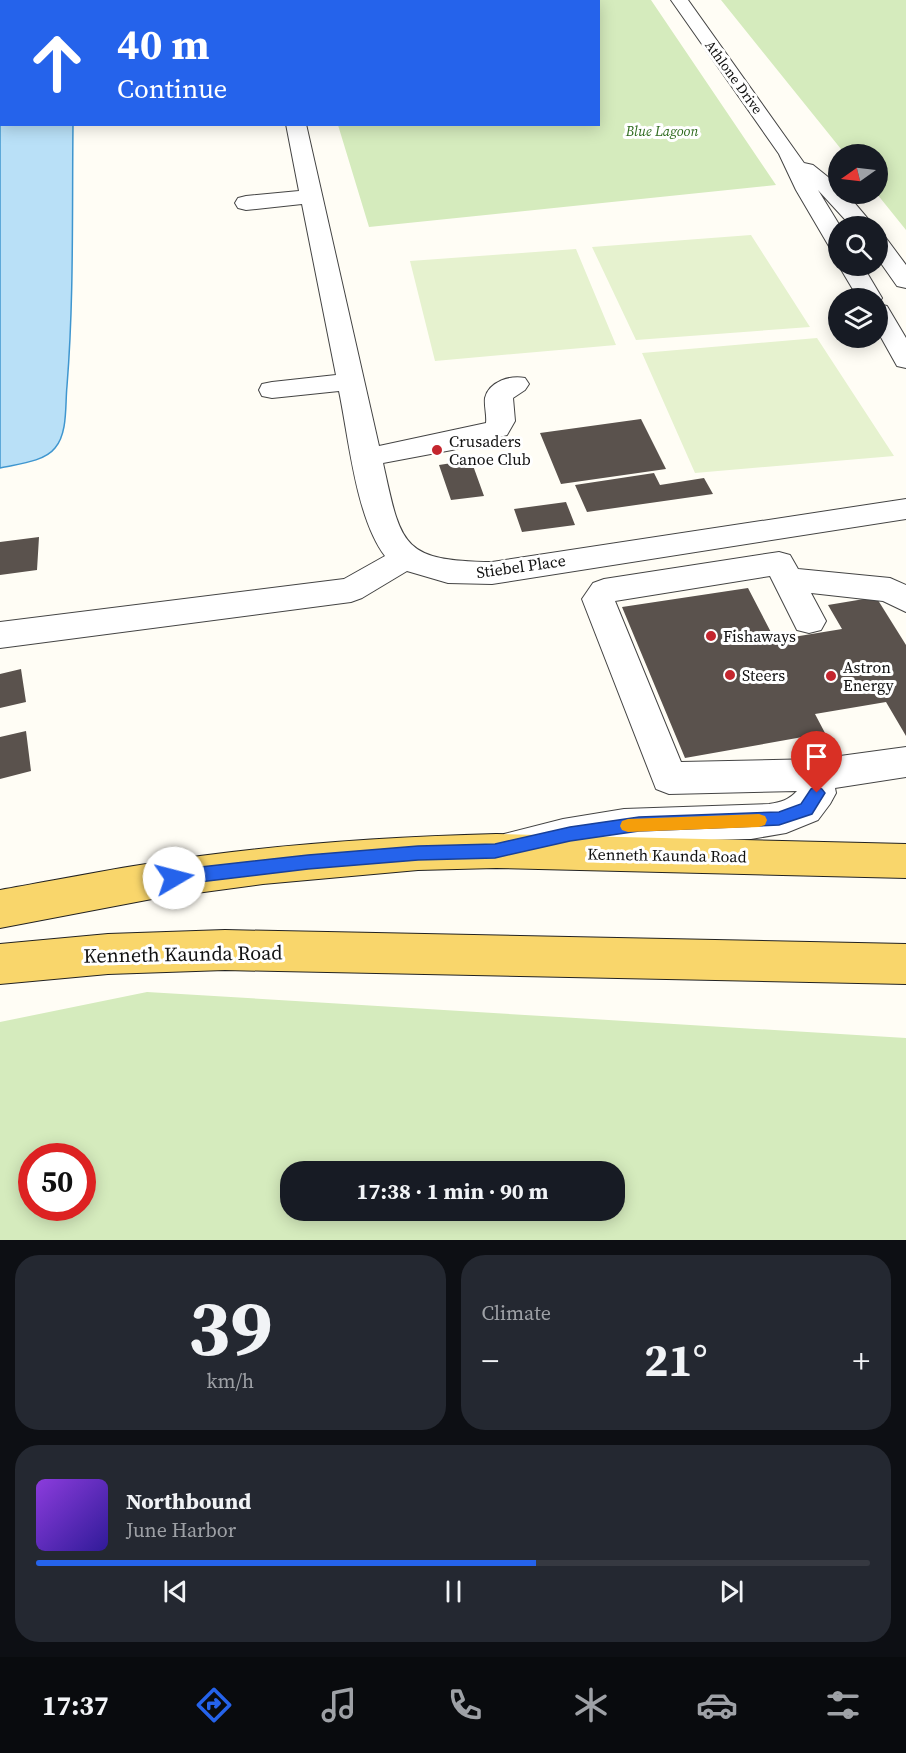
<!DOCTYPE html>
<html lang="en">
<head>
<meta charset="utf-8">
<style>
  :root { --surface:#171b24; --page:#242831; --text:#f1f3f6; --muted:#9ea1a6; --line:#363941; --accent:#2563eb }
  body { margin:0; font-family:"Source Serif 4",serif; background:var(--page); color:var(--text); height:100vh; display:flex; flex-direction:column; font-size:22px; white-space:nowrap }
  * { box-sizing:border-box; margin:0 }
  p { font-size:20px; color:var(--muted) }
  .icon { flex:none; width:33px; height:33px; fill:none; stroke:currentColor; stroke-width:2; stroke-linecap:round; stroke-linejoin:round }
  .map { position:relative; height:1240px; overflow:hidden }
  .details { display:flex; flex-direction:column; gap:15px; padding:15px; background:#0d0f14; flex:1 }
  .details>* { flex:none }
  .guide { position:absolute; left:0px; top:0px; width:600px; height:126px; box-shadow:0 3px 15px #0003; background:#2563eb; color:#fff; overflow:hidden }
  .needle { width:39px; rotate:256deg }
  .tools { position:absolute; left:828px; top:144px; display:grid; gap:12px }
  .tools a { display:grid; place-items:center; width:60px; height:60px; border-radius:50%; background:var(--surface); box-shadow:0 3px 15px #0003; font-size:30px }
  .speed { position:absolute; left:18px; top:1143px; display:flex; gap:12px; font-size:30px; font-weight:700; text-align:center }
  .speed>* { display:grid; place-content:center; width:78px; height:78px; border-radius:50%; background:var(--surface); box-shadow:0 3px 15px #0003; line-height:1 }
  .speed .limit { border:9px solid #d22; background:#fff; color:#111 }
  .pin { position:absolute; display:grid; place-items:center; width:51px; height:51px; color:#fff; margin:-62px -26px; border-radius:50% 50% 50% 0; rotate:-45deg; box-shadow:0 0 6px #0007 }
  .pin .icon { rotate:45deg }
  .me { position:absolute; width:66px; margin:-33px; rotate:82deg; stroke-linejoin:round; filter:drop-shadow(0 0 4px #0008) }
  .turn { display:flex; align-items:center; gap:21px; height:126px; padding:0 18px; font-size:27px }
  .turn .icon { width:78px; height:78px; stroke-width:2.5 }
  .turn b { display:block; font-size:42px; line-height:51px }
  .big { font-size:45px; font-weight:700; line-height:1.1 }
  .details .widget { flex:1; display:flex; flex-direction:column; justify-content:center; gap:9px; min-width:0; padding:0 21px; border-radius:24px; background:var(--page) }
  .details .dial { align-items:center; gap:0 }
  .dial b { font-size:78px; line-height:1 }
  .song { display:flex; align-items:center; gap:18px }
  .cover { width:72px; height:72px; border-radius:9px; background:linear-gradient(135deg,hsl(270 70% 55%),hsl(250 70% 35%)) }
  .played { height:6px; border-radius:3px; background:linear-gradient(90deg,var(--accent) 60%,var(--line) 60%) }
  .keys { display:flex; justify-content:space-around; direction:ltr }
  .heat { display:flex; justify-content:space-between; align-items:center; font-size:33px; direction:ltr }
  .details .tiles { flex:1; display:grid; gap:15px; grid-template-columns:1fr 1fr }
  .widget:last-child { grid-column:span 2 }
  .trip { position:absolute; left:280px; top:1161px; width:345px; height:60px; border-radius:24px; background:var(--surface); box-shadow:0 3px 15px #0003; font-weight:700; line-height:60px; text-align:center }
  .tabs { display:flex; height:96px; justify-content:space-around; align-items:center; background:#090b0e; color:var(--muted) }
  .tabs .icon { width:42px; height:42px }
  .tabs .active { color:var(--accent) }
  .tabs b { font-size:27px; color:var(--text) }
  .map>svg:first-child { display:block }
</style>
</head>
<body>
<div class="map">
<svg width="906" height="1240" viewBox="0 0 906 1240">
  <rect width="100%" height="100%" fill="#fffdf5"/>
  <path fill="#d5ebbd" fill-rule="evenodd" d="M483,0H651L776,185L369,227L338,125L598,124V2Z
    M721,0H906V230L877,194L878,154H845Z
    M147,992L906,1038V1240H0V1022ZM32,1156H82V1208H32ZM291,1172H615V1210H291Z"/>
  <path fill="#e6f2cf" d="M751,235L810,327L636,340L592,247Z
    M576,249L616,345L435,361L410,261Z
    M817,338L894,456L695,473L642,353Z"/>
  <path fill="#b9e0f7" stroke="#3f96cf" stroke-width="1.5" d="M0,48L2,124L73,125C72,212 74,298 67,386C65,405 68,433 55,448C44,462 17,464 0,468Z"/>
  <path fill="#5a524d" d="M641,419L666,469L561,484L540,433Z
    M471,460L484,496L451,500L439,465Z
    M654,473L660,485L704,478L713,494L587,512L575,485Z
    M566,502L575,525L522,532L514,509Z
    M39,537L37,570L0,575V542Z
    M748,588L775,640L842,629L828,605L876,597L906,645V736L886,702L815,714L825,733L685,758L622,607Z
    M21,669L26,702L0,708V674Z
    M26,731L31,771L0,779V737Z"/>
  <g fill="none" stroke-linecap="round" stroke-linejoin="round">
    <defs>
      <path id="minor" d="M267,0H283V2H267Z
        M671,0H688L804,163L813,165L838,185V194H847L874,226H851L818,190L840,226L838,250L830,248L796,190L779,154Z
        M286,124H306L379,446L486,423C487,415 484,406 485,398C489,381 511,375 525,378L529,384L525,390L513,398L515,421L507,435L452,450L383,463C401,545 401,561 492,562L906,499V519L492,584L448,583L407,571L362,598L351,602L0,648V622L344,579L385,556C356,518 349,439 339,391L272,398L262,396L259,390L262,384L272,382L336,375L302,204L246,210L238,208L235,203L238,198L246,196L299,191Z
        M878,236L886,238L906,265V288L897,286L878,259Z
        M839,266H863L882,298L879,303L878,298H858Z
        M878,304L887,306L906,338V368L897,366L878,332Z
        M779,552L790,555L798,569L890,578L906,585V612L883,601L811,593L826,621L821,630L809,633L797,630L770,576L615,601L681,762L818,759L906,747V777L835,788L836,793L830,804L818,820L786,833L751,839L624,842L578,849L518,863L504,858L499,846L504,834L563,819L624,809L769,804C781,802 789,800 797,791L669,794L656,789L582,599L593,583L604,579Z"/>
      <path id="major" d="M496,834L906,844V878L496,868L418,870L263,884L152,899L0,928V890C51,881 101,871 152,863C266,845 381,837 496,834Z
        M225,930L906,944V984L225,970L108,974L0,984V944L108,934Z"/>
    </defs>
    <use href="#minor" stroke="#444" stroke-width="2"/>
    <use href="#major" stroke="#222" stroke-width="2"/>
    <use href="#minor" fill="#fff" fill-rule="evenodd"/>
    <use href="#major" fill="#f9d66b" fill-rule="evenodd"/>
  </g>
  <path fill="#2563eb" stroke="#184099" stroke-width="1.5" d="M817,787L822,789L825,793L812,814L779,825L639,831L570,841L495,858L418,860L308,869L174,885L168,883L166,878L168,873L174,870L308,855L418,846L495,844L570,827L639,817L779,812L801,804L811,789Z"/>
  <path fill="#f59e0b" d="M759,814L765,816L767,820L765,825L759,827L628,832L622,830L620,826L622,821L628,819Z"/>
  <g fill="#c4262e" stroke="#fff" stroke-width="2">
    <circle cx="437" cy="450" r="6"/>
    <circle cx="711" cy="636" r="6"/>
    <circle cx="730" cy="675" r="6"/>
    <circle cx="831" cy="676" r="6"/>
  </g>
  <g text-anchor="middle" stroke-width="6" stroke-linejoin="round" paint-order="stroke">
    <g font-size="14" fill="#111" stroke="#fff">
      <text transform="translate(734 77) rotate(54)" y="5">Athlone Drive</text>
    </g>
    <g font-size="14" font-style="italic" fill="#2f6b1f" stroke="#fff">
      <text x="662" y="136">Blue Lagoon</text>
    </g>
    <g font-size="16" fill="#111" stroke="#fff" text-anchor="start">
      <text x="449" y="447">Crusaders<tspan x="449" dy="18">Canoe Club</tspan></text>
      <text x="723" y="642">Fishaways</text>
      <text x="843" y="673">Astron<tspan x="843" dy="18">Energy</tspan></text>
      <text x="742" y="681">Steers</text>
    </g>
    <g font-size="16" fill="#111" stroke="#fff">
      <text transform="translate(521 566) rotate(-8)" y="6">Stiebel Place</text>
      <text transform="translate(667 855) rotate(1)" y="6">Kenneth Kaunda Road</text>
    </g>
    <g font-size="20" fill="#111" stroke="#fff">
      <text transform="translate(183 954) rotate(-1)" y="7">Kenneth Kaunda Road</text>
    </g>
  </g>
</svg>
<div class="tools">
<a><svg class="needle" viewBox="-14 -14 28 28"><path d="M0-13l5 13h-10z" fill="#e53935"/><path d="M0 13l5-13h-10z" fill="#9ea1a6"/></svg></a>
<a><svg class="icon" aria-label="search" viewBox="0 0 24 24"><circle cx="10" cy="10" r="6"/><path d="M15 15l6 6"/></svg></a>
<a><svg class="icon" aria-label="layers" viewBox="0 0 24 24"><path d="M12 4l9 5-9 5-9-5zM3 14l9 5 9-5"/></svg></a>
</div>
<div class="speed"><div class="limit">50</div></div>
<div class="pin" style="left:817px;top:793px;background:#d93025"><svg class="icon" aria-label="arrive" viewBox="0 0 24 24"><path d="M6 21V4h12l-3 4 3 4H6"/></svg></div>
<svg class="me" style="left:174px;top:878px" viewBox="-20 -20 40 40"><circle r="19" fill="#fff"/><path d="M0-13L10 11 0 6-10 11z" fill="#2563eb"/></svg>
<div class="trip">17:38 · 1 min · 90 m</div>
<div class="guide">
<div class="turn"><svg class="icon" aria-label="ahead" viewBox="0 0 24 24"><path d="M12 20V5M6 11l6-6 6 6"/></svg><div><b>40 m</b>Continue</div></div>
</div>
</div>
<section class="details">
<div class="tiles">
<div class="widget dial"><b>39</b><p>km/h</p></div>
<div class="widget"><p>Climate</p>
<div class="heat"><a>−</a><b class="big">21°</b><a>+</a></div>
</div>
<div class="widget">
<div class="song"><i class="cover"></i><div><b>Northbound</b><p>June Harbor</p></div></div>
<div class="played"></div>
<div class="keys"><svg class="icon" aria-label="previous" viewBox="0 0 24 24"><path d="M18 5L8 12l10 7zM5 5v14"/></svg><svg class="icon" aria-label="pause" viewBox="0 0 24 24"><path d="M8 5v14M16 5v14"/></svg><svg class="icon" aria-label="next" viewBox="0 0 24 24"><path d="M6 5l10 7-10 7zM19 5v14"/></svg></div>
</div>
</div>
</section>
<nav class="tabs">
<b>17:37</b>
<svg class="icon active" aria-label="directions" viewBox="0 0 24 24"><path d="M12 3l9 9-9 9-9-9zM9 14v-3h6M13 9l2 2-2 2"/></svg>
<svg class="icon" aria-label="music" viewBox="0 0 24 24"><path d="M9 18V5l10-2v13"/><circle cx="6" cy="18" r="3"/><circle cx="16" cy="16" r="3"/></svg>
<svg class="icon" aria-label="phone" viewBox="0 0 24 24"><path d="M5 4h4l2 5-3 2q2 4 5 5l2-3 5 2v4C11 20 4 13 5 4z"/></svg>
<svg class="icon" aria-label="climate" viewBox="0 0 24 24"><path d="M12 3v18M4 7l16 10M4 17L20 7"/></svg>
<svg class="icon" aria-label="car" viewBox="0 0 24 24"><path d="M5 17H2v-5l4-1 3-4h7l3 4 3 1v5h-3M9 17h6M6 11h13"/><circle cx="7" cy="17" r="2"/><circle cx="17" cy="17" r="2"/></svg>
<svg class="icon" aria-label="filters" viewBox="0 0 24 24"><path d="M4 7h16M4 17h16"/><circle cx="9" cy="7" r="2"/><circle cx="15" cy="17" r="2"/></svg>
</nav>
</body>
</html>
